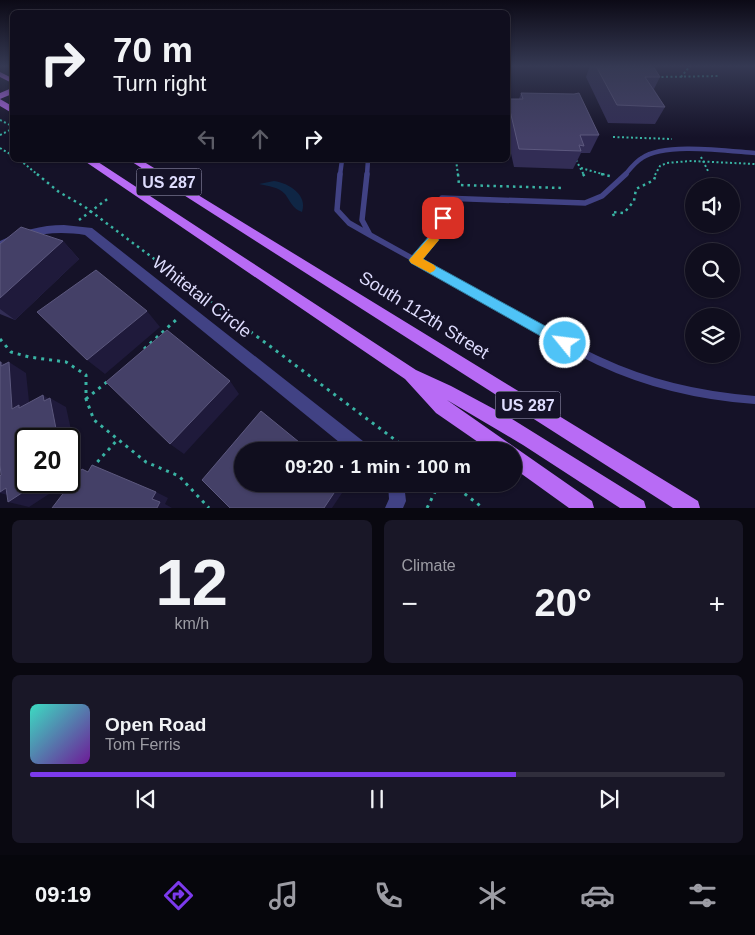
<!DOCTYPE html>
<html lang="en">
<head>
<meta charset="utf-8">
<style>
  :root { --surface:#100e1e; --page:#191727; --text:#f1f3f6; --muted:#9c9ca4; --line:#302e3c; --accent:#7c3aed }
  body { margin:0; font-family:Helvetica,sans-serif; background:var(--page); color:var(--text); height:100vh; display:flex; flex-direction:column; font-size:19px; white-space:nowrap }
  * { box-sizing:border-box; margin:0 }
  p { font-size:16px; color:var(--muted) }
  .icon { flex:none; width:28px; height:28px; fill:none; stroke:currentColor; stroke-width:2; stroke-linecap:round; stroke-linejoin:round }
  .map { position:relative; height:508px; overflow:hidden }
  .panel { display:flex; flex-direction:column; gap:12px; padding:12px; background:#090810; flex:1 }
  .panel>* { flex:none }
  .top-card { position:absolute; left:10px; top:10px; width:500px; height:152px; border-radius:8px; box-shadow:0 1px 4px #0004,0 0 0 1px var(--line); background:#100e1e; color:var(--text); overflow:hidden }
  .controls { position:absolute; left:685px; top:178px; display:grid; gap:10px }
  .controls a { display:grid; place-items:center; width:55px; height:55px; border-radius:50%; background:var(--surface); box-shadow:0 1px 4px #0004,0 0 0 1px var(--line); font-size:25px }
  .speed { position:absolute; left:15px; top:428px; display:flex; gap:10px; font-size:25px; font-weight:700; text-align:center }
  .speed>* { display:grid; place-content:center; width:65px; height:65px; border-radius:50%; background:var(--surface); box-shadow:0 1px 4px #0004,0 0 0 1px var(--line); line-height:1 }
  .speed .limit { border:2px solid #111; border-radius:8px; background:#fff; color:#111 }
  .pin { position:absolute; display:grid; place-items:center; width:42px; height:42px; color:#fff; margin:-21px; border-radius:10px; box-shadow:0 2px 8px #0006 }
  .me { position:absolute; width:55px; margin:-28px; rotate:299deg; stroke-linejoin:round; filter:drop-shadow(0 0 4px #0008) }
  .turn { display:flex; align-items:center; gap:18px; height:105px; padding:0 20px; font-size:22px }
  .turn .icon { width:65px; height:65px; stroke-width:2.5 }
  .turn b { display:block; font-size:35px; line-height:42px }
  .lanes { display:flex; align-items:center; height:48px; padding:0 20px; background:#0003; justify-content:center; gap:25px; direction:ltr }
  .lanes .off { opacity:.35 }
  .big { font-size:38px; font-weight:800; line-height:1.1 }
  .panel .tile { flex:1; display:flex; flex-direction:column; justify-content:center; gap:8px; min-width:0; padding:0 18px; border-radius:8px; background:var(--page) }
  .panel .dial { align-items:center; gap:0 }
  .dial b { font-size:65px; line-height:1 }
  .song { display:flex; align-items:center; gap:15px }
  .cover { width:60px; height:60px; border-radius:8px; background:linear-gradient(135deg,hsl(170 70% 55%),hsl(280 70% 35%)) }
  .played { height:5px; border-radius:2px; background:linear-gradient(90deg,var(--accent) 70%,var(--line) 70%) }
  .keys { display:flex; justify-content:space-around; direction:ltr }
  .heat { display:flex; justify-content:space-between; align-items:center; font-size:28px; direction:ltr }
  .panel .tiles { flex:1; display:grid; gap:12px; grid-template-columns:1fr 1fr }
  .tile:last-child { grid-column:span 2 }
  .trip { position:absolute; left:234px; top:442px; width:288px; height:50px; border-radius:25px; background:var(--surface); box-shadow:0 1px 4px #0004,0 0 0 1px var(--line); font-weight:800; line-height:50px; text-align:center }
  .dock { display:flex; height:80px; justify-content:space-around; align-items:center; background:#06060c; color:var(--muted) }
  .dock .icon { width:35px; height:35px }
  .dock .current { color:var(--accent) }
  .dock b { font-size:22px; color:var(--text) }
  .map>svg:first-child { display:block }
</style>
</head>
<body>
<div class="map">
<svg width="755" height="508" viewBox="0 0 755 508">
  <rect width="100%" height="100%" fill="#151228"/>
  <path fill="#0f2645" d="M274,181C289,183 308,195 302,212C292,208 291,202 285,194C279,187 268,186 259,184Z"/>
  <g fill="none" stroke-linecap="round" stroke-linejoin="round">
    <path stroke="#39b3a4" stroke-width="2" stroke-dasharray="2 2.5" stroke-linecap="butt" d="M657,77L720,76
      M681,77L690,66
      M0,120L12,126
      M0,135L12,129
      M613,137L672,139
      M0,148L12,155
      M701,157L708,171
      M20,160L38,175
      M456,160L458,175
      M576,160L584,175
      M581,168L606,175
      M655,175L660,166L667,163L691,161L755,164"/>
    <path stroke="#39b3a4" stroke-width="2.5" stroke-dasharray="2.5 4" stroke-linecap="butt" d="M37,174L59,192L85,207L233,318
      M458,174L459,185L563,188
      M583,174L586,179
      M601,174L610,176
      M614,216L612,212L624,213L634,201L636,189L654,180L656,174
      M79,220L110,197"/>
    <path stroke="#39b3a4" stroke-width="3" stroke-dasharray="3 5" stroke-linecap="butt" d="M231,317L410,451
      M0,339L11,352L29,357L66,362L86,375V399L94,420L146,462L179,476L209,508
      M144,349L177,319
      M86,399L108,381
      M92,468L118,439
      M452,484L483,508
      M427,508L439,484"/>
    <path stroke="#414284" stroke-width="4.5" d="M340,175L342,160
      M367,175L368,160
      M625,175C630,169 635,162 642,158C664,142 728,151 755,153"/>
    <path stroke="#414284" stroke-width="5.5" d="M340,174L337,210L349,223L370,235
      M367,174L362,220L370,235L520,318
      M415,260L443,228L442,198L585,203L602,196L626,174"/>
    <path stroke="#414284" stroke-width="8" d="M518,317C545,332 571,348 599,361C648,384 701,396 755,400"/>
    <path fill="#414284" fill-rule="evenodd" d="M64,225L92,228L368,445L370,451H350L85,235C65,232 45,232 26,239C17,242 9,247 0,250V241C20,231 41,225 64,225Z
      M388,484H404L406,501L403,508H385L389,499Z"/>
    <path fill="#b86bf5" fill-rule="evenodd" d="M0,72L12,78V83L0,77Z
      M12,88V94L0,99V93Z
      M0,99L12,106V113L0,106Z
      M83,160H95L416,370L451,386L507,416L644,501L646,508H620L523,445L447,400L592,501L594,508H569L512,467V451H491L436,413L405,379Z
      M129,160H141L698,501L700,508H673Z"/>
  </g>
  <path fill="#322d55" d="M590,66H653L660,77L654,89L665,107L655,124L608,123L586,77Z
    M521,93L599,135L590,153H581L573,169L514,167L508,140V99H519Z
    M63,241L79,259L15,320L0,314V244Z"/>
  <path fill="#1f1a3b" d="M63,241L79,259L15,320L0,309V298Z
    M147,311L160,327L105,374L87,360Z
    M1,362L10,367L9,362L26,373L30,411L12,409L1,366Z
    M230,381L239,394L184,454L170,444Z
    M43,395L51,400L50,398L66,407L79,466L74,469L75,477L69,481V439H58L44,401Z
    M40,481H69L29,507L8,502L15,497L0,493V492L6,488Z
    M340,484H345L346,487L332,508H324Z
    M156,492L168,498L165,504L172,508H157L152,499Z"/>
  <path fill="#444067" stroke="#5c587e" d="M596,66H653L660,77H645L665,107L617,105Z
    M521,93L574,94L579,93L599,135H580L584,146L579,145L581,151L519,149L508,102V99H523Z
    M21,227L63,241L0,298V244Z
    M96,270L147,311L87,360L37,312Z
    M167,330L230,381L170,444L106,382Z
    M0,362H1V366L9,362L12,409L19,405V408L43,395L44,401L50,398L58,439H26V481H40L8,502L6,488L0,492V476L1,475L0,464Z
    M261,411L310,451H242V484H340L324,508H230L202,480Z
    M92,465L156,492L152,499L160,502L157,508H52L82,469L88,472Z"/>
  <linearGradient id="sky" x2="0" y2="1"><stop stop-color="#0c0a16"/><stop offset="0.48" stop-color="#353953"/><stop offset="1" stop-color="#353953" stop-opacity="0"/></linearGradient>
  <rect width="755" height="138" fill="url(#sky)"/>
  <path fill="#4fc3f7" stroke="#337fa1" d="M443,214L448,218V228L423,259L569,339L571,343L569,347L565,349L560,347L411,263L409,260L411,257L437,227V218Z"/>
  <path fill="#f59e0b" d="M433,236L439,240L423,259L434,265L436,268L434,271L430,273L411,263L409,260L430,237Z"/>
  <g text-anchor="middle" stroke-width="5" stroke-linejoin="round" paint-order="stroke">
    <g fill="#151228" stroke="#a29fbd" stroke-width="1">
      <rect x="136.5" y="168.5" width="65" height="27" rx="4"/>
      <rect x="495.5" y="391.5" width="65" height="27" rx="4"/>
    </g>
    <g font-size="16" font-weight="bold" fill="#dedcfd">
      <text x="169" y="188">US 287</text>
      <text x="528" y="411">US 287</text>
    </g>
    <g font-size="18" fill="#dedcfd" stroke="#151228">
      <text transform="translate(202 297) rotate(38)" y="6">Whitetail Circle</text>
      <text transform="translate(424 315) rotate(32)" y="6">South 112th Street</text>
    </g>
  </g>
</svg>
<div class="controls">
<a><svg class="icon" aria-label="sound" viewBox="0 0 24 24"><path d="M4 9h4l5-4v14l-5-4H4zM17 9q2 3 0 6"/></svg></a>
<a><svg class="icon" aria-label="search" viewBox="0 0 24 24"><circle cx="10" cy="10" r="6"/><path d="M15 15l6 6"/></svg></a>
<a><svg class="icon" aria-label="layers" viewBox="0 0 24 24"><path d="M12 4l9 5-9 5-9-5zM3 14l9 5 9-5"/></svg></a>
</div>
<div class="speed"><div class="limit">20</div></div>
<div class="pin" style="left:443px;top:218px;background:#d93025"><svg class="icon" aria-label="arrive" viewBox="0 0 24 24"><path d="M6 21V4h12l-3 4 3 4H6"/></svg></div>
<svg class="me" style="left:565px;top:343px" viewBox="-20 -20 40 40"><circle r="17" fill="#4fc3f7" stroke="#fff" stroke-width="3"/><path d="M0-11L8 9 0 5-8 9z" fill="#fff"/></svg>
<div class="trip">09:20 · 1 min · 100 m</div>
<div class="top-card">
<div class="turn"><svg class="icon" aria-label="right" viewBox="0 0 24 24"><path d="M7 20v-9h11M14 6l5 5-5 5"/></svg><div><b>70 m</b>Turn right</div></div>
<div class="lanes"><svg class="icon off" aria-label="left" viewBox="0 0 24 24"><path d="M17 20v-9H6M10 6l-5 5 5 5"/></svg><svg class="icon off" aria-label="ahead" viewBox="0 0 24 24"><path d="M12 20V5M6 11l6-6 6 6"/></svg><svg class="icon" aria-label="right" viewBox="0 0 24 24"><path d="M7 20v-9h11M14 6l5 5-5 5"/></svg></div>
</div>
</div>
<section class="panel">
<div class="tiles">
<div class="tile dial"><b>12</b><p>km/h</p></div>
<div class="tile"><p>Climate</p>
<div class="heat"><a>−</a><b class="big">20°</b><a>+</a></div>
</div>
<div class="tile">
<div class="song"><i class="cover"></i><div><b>Open Road</b><p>Tom Ferris</p></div></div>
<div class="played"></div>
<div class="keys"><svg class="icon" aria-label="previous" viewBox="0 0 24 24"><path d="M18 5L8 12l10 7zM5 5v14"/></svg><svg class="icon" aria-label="pause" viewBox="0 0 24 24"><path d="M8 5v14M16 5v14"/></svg><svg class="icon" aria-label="next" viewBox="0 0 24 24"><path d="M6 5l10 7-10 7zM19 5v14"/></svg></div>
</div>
</div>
</section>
<nav class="dock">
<b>09:19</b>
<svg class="icon current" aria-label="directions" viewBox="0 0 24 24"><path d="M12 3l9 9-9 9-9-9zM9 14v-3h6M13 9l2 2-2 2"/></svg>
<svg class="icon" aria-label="music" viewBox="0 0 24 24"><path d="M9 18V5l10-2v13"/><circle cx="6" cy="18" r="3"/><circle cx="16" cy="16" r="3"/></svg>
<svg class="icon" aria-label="phone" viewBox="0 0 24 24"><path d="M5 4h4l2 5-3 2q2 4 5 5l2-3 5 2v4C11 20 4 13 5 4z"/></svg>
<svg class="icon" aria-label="climate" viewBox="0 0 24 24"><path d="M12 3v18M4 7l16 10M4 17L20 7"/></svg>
<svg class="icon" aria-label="car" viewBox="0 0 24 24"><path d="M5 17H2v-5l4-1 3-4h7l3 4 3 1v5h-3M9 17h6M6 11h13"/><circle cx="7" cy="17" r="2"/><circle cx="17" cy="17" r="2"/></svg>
<svg class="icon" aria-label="filters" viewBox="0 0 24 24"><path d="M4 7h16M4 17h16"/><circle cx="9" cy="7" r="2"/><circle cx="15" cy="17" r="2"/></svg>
</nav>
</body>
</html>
